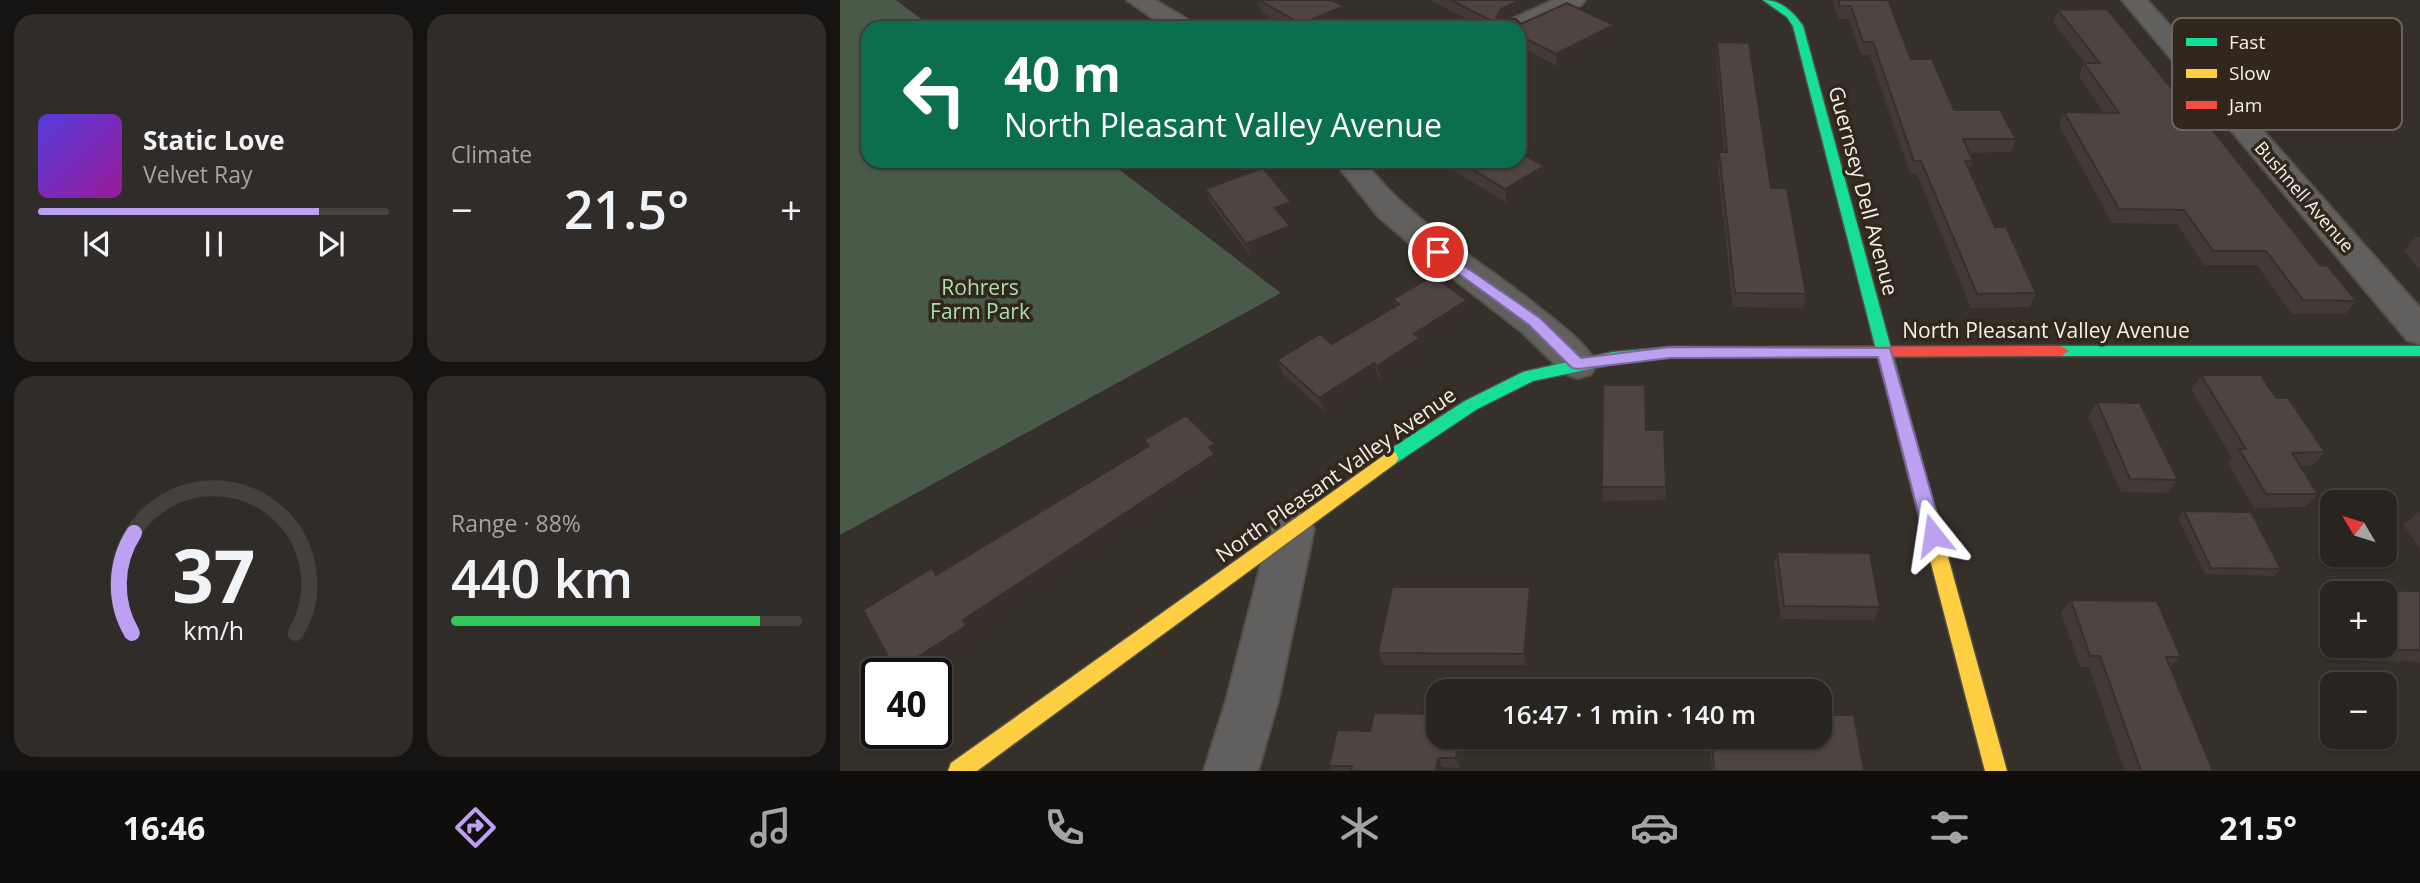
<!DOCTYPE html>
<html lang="en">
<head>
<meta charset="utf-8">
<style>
  :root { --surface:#282420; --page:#302c29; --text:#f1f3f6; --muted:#a5a4a5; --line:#44413e; --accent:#bca0f2 }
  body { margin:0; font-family:"Open Sans",sans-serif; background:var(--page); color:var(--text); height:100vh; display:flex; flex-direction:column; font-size:26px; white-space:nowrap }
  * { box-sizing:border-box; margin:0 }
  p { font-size:23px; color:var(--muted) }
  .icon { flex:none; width:38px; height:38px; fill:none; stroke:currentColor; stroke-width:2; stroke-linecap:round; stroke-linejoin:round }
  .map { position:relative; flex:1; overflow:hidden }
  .details { display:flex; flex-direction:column; gap:14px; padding:14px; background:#161412; width:840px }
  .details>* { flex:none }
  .banner { position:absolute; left:21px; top:21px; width:665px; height:147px; border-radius:21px; box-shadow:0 2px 5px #0004,0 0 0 2px var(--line); background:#0b6e4f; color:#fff; overflow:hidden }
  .needle { width:46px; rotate:308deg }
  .fabs { position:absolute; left:1480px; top:490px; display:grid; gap:14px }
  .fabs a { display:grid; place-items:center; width:77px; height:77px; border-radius:14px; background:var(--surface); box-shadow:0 2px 5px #0004,0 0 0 2px var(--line); font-size:35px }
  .speed { position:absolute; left:21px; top:658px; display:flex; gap:14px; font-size:35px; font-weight:700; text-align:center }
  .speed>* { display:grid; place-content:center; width:91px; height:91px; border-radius:50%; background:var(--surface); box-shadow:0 2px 5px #0004,0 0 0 2px var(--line); line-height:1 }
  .speed .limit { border:4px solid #111; border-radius:10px; background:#fff; color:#111 }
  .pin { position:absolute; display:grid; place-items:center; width:60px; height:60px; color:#fff; margin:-30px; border:4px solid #fff; border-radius:50%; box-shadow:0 2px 7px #0007 }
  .me { position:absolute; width:77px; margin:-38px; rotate:345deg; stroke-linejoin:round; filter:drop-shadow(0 0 5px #0008) }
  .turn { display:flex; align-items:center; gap:24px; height:147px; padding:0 28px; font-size:32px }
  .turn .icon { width:91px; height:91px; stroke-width:2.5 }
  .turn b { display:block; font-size:49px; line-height:60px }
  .big { font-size:52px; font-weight:600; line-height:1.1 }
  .details .tile { flex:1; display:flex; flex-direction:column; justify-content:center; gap:10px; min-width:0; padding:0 24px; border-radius:21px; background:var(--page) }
  .details .dial { align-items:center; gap:0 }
  .dial svg { height:182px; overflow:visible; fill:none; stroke:var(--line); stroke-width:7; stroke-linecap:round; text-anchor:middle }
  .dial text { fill:var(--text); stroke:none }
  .song { display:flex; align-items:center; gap:21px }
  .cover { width:84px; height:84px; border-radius:10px; background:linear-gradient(135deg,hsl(250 70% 55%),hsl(300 70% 35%)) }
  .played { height:7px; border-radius:4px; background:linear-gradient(90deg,var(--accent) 80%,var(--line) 80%) }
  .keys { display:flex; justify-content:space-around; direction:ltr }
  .heat { display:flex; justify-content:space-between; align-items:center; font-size:38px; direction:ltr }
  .charge { height:10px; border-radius:5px; background:linear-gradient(90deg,#34c759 88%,var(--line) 0) }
  .details .tiles { flex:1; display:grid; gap:14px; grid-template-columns:repeat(2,1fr) }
  .trip { position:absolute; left:586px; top:679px; width:406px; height:70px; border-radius:21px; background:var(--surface); box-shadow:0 2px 5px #0004,0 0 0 2px var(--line); font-weight:600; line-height:70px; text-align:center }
  .menu { display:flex; height:112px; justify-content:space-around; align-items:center; background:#100e0d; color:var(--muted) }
  .menu .icon { width:49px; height:49px }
  .menu .selected { color:var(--accent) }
  .menu b { font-size:32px; color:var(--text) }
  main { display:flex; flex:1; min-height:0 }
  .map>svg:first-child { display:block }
</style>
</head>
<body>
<main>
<section class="details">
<div class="tiles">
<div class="tile">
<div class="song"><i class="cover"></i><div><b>Static Love</b><p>Velvet Ray</p></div></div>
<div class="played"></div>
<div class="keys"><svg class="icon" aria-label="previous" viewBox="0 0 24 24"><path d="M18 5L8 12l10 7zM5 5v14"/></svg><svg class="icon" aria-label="pause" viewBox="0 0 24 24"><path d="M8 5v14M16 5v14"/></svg><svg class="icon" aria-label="next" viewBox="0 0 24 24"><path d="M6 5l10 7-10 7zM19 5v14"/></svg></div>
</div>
<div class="tile"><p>Climate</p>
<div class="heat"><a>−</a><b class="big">21.5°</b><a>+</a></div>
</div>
<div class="tile dial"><svg viewBox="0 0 100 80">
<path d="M14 69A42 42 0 1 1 86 69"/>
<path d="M14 69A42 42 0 0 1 15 25" stroke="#bca0f2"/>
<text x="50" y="56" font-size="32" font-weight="700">37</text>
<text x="50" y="72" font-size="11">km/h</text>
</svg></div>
<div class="tile"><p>Range · 88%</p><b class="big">440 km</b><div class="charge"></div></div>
</div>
</section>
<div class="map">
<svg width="1580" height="771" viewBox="0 0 1580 771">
  <rect width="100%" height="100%" fill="#36302a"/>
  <path fill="#495a49" d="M0,0H56L93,28H28V161H268L441,293L0,535Z"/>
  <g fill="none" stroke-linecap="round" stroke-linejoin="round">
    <defs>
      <path id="street" d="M287,0H315L353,23L356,28H327Z
        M714,0H745L741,5L681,33L679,28H660L663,23Z
        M1282,0H1307L1580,308V344L1567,340Z
        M494,161H524C570,222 637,258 696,305C717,322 743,340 757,364L751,374L738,378L725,374L682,332L584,256L538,216Z
        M452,510L468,516L474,529L438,701L418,771H364L386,701L430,529L436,516Z"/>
      <path id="fast" d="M923,0C941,0 953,12 963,26L1097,517L1094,522L1088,525L1082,522L1079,517L953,26L947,17Z
        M1221,346H1580V356H1221L1213,351Z
        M830,347H938L946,352L938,357H830L773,364L693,381L637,409L556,463L550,465L544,463L542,458L544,453L625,401L683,372L773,352Z"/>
      <path id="slow" d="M550,451L556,453L558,458L556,463L137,771H108L111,763Z
        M1088,509L1094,512L1097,517L1167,771H1145L1079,517L1082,512Z"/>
      <path id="jam" d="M1221,346L1229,351L1221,356L938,357L930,352L938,347Z"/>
    </defs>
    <use href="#street" stroke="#544f49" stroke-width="4"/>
    <use href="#fast" stroke="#544f49" stroke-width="3"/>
    <use href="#slow" stroke="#544f49" stroke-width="3"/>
    <use href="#jam" stroke="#544f49" stroke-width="3"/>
    <use href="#street" fill="#62605e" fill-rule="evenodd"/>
    <use href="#fast" fill="#16e098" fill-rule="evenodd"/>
    <use href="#slow" fill="#ffcf43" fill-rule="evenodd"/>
    <use href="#jam" fill="#f24e42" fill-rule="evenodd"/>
  </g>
  <path fill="#433a37" d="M418,0L504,6L507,18L484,28H450L421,12Z
    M590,0H702V2L666,19L681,24L774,25V37L717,66L679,46V28H644Z
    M992,0H1048L1071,59L1114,110L1176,139L1171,152L1129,153L1133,161L1129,171L1155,227L1196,293L1190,307L1131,308L1077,174H1070L1030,55H1021L1009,19H998Z
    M1218,10L1360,123L1480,265L1516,301L1505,314H1452L1417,265H1364L1337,224L1272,223L1219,125L1224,112L1264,113L1239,76L1244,63H1245L1213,22Z
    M877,42L931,188L966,294L963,308L893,307L878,166L879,152H884L876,55Z
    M599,161H679L704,166L705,180L666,203Z
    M365,189L456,216L445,220L450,226L455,240L412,258L371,203Z
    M1575,237H1580V270L1564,251Z
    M553,299L627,300L630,314L582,345L584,352L541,379L538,377L485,412L443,374L437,360L492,344L555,306Z
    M1361,375L1436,398L1485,452L1472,466H1460L1478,494L1465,507L1414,508L1388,463L1392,458L1351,389Z
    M1257,402L1338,480L1327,493L1281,492L1248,416Z
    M806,430L826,487L825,500L763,501L762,487Z
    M1344,511L1441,569L1434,576L1365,574L1338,518Z
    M1579,512H1580V548L1563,525Z
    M937,552L1040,607L1034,620L941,619L934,565Z
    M1502,590L1580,591V662L1521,661L1512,646H1545V593H1498Z
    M1493,597V612L1487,602Z
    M692,600L686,665H544L538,653Z
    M1231,600L1341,657L1330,667L1373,771H1285L1249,667H1240L1221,612Z
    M625,737L620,768L602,767V771H492L489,766Z
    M869,737H980L1024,771H872Z"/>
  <path fill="#37302d" d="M681,0H702V2L662,21L656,17L661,9Z
    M504,6L507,18L484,28H462L461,24Z
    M774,25V37L717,66L716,54Z
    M704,166L705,180L666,203L665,189Z
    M451,202L456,216L440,222L435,208Z
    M450,226L455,240L412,258L406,244Z
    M627,300L630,314L582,345L584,352L541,379L537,366L574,334Z
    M534,363L538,377L485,412L479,398Z
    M375,444L382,457L379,460L383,468L137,632L141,638L86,674H59L56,671L123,620Z
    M690,587L692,600L686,665L684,654Z
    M619,737H625L620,768L616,758Z
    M598,758L602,767V771H596Z"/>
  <path fill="#4e4440" stroke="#37302d" stroke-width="2" d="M419,0H492L504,6L461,24Z
    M611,0H681L661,9L656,17L659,19H676L681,24L727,3L774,25L716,54L679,35V28H666Z
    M998,0H1048L1071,59H1092L1114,110H1160L1176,139H1123L1133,161H1125L1155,227H1166L1196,293L1137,294L1081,161H1074L1033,42H1023L1011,6H1000Z
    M1267,9L1360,123H1367L1480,265L1488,266L1516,301L1463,300L1426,251H1373L1344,210L1279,209L1224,112L1279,113L1244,63H1260L1218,10Z
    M261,20L273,28H237Z
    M877,42L909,43L931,188H947L966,294L895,293L879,152H887Z
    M679,152L704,166L665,189L619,161H679Z
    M423,168L451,202L435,208L450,226L406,244L365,189Z
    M593,276L627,300L574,334L580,338L537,366L534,363L479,398L437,360L480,334L492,344L559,304L553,299Z
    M1361,375H1421L1436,398H1448L1485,452L1452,453L1478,494H1426L1399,449H1406Z
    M763,385H805L806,430H824L826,487H762Z
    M1257,402L1300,403L1338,480L1290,479Z
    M346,415L375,444L369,447L375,454L123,620L126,626L56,671L23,610L92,568L96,575L309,446L304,440Z
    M1344,511L1411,512L1441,569L1371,568Z
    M937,552L1030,553L1040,607L944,606Z
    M552,587H690L684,654L538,653Z
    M1502,590L1580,591V650H1538L1535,646H1545V593H1504Z
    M1231,600L1317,601L1341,657H1326L1373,771H1301L1260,656H1250Z
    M534,713L598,714V737H619L616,758H598L596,771H511L512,766H489L497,730L530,731Z
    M980,715H1014L1024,771H874L872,737H980Z"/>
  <path fill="#bca0f2" stroke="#7a689d" stroke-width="2" d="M598,248L700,318L741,358L830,347L1050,348L1103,535L1100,541L1093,543L1087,541L1084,535L1038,357L830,358L738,369L732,368L689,325L593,255L591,252Z"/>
  <g text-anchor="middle" stroke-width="7" stroke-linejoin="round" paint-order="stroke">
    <g font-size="18" fill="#f6efe7" stroke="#31271c">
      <text transform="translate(1464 197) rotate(49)" y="6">Bushnell Avenue</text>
    </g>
    <g font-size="21" fill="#f6efe7" stroke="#31271c">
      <text transform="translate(1023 191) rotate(75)" y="7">Guernsey Dell Avenue</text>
      <text x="1206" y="338">North Pleasant Valley Avenue</text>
      <text transform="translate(496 475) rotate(-35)" y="7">North Pleasant Valley Avenue</text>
    </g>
    <g font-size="21" fill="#abdeb1" stroke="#31271c">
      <text x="140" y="295">Rohrers<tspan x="140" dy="24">Farm Park</tspan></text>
    </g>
  </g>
  <rect x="1332" y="18" width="230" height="112" rx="10" fill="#31271c" stroke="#6c6359" stroke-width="2"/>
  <rect x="1346" y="38" width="31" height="8" fill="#16e098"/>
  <rect x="1346" y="69" width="31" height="9" fill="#ffcf43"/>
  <rect x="1346" y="101" width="31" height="8" fill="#f24e42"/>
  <g font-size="19" fill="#f6efe7">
    <text x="1389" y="49">Fast</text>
    <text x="1389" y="80">Slow</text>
    <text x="1389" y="112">Jam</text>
  </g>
</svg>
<div class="fabs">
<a><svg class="needle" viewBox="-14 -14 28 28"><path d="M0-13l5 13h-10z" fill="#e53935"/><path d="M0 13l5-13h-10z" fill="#a5a4a5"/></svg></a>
<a>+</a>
<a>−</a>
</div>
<div class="speed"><div class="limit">40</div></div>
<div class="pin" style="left:598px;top:252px;background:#d93025"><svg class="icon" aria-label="arrive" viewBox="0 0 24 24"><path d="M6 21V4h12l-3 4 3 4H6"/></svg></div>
<svg class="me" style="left:1093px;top:535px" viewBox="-20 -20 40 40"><path d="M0-17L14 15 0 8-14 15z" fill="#bca0f2" stroke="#fff" stroke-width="4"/></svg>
<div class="trip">16:47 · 1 min · 140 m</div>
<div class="banner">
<div class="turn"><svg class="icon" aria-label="left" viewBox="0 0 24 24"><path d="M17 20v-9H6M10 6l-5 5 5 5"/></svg><div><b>40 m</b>North Pleasant Valley Avenue</div></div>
</div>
</div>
</main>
<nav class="menu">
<b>16:46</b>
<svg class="icon selected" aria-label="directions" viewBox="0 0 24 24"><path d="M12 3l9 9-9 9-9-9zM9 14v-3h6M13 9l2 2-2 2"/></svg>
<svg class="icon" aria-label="music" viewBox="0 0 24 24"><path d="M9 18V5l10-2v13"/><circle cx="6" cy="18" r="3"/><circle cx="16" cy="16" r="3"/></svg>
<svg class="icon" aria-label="phone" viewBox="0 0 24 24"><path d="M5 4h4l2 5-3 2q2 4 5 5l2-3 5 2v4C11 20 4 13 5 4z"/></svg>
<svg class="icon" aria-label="climate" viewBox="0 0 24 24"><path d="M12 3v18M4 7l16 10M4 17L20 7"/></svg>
<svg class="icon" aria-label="car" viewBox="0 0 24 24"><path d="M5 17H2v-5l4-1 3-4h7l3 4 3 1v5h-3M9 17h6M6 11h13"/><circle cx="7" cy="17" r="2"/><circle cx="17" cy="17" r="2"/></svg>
<svg class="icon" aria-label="filters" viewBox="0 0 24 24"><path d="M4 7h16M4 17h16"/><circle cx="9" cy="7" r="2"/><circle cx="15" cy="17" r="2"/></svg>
<b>21.5°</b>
</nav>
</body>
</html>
